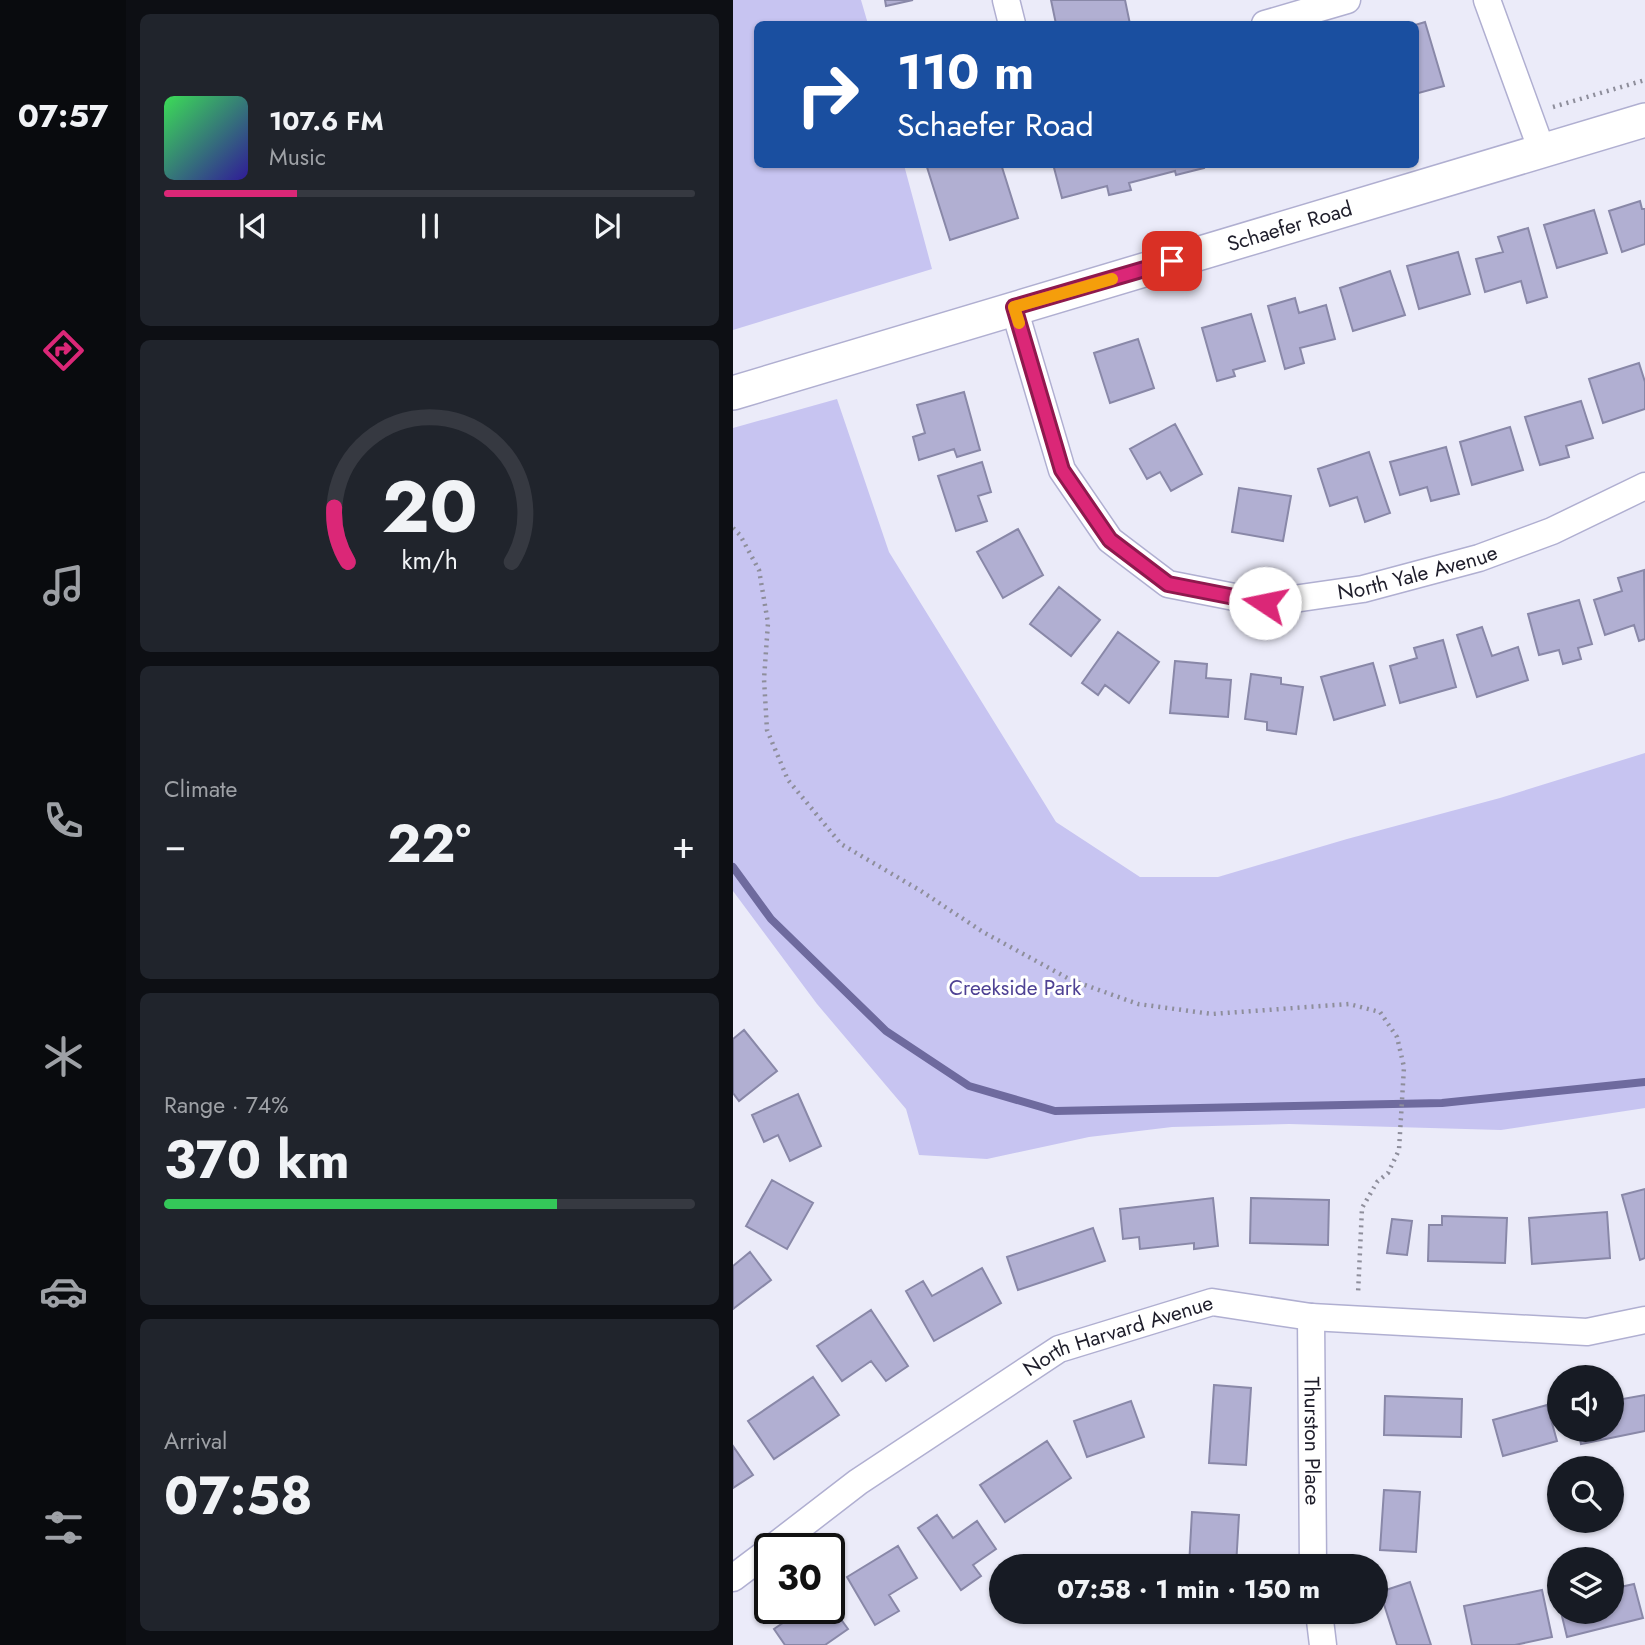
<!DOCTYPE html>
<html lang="en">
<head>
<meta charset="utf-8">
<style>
  :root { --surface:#171b24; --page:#20242c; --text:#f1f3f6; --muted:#9ea1a6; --line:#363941; --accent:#db2777 }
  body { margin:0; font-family:Jost,sans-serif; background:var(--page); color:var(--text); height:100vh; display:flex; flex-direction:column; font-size:26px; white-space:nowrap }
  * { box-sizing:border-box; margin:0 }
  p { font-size:23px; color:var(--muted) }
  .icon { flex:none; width:38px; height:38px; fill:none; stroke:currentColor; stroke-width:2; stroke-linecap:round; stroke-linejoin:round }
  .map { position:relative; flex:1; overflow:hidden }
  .side { display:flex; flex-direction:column; gap:14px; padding:14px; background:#0d0f14; width:607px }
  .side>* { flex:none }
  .hud { position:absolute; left:21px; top:21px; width:665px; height:147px; border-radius:10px; box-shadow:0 2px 5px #0004; background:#1a4fa0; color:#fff; overflow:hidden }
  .buttons { position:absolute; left:814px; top:1365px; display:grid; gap:14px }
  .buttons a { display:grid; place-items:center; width:77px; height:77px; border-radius:50%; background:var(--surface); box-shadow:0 2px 5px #0004; font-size:35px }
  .speed { position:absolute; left:21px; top:1533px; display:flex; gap:14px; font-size:35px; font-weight:700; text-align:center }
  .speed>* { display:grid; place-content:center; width:91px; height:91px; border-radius:50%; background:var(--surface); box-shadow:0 2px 5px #0004; line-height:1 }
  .speed .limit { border:4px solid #111; border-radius:10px; background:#fff; color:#111 }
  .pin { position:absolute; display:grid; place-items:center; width:60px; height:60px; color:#fff; margin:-30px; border-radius:14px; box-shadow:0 4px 10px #0006 }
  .me { position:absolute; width:77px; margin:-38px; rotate:281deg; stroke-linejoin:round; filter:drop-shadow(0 0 5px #0008) }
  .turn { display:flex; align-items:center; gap:24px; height:147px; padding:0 28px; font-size:32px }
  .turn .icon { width:91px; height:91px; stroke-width:2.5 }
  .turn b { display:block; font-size:49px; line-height:60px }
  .big { font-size:52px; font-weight:700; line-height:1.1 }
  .side .widget { flex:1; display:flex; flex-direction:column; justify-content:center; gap:10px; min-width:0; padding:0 24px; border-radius:10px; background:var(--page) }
  .side .dial { align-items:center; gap:0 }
  .dial svg { height:182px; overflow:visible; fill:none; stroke:var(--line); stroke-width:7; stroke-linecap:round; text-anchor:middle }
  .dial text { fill:var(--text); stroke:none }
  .song { display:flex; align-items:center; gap:21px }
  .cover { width:84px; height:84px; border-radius:10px; background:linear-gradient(135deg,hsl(130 70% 55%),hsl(250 70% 35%)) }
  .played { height:7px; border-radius:4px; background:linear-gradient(90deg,var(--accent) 25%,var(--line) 25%) }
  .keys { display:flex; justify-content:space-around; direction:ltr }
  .heat { display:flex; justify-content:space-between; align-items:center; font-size:38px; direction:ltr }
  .charge { height:10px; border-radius:5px; background:linear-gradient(90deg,#34c759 74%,var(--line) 0) }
  .trip { position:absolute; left:256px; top:1554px; width:399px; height:70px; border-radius:35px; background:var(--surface); box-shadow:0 2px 5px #0004; font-weight:700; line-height:70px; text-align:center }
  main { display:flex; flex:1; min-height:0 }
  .tab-bar { display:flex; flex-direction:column; width:126px; justify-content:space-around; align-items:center; background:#090b0e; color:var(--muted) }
  .tab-bar .icon { width:49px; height:49px }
  .tab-bar .current { color:var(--accent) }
  .tab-bar b { font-size:32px; color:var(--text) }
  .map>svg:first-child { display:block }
</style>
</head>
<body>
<main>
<nav class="tab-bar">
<b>07:57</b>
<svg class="icon current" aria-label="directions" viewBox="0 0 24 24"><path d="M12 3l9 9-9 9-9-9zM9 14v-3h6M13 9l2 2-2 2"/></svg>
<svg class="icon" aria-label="music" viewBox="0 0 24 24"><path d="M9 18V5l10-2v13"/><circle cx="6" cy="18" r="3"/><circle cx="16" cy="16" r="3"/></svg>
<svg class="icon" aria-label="phone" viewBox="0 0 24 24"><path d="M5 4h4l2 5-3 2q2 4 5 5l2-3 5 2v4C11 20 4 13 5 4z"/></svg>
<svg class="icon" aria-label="climate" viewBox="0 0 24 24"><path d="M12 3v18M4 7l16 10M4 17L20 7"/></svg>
<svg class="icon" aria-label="car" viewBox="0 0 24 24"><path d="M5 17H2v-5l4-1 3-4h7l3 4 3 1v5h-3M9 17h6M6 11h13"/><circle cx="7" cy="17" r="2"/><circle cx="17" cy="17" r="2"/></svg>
<svg class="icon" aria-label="filters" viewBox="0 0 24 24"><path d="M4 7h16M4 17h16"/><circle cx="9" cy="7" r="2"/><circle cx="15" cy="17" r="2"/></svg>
</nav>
<section class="side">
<div class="widget">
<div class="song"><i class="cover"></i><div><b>107.6 FM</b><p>Music</p></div></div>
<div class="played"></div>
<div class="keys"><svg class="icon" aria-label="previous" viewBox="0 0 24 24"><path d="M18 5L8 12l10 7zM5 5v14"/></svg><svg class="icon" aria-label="pause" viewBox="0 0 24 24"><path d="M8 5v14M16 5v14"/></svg><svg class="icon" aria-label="next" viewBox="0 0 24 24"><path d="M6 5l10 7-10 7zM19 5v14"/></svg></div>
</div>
<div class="widget dial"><svg viewBox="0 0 100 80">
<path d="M14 69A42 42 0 1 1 86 69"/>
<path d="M14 69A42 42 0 0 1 8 45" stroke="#db2777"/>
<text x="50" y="56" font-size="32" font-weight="700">20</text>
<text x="50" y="72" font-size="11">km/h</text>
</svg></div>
<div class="widget"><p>Climate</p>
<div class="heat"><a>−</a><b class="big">22°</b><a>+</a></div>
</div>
<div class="widget"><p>Range · 74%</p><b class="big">370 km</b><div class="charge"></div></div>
<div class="widget"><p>Arrival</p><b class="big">07:58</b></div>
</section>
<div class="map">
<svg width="912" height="1645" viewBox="0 0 912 1645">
  <rect width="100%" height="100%" fill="#ebebf9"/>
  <path fill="#c7c4f1" d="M0,0H128L135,24H24V164L171,165L199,269L0,330Z
    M104,399L156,552L323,822L407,877H485L614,839L767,798L912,753V1108L768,1130L556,1124L439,1127L356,1137L254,1159L186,1155L173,1109L84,1004L0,891V428Z"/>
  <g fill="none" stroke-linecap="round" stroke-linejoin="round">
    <path stroke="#6e6a9e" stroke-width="8" d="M0,867L38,919L153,1031L236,1086L322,1111L709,1103L912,1082"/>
  </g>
  <path fill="#b1afd2" stroke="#8988a8" stroke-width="2" d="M152,0H180L153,6Z
    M318,0H392L397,24H323Z
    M692,22L711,86L682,94V25Z
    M193,164H268L285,218L217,240Z
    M320,164H470L471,168L443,175L442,171L396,183L398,190L376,195L374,186L329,198Z
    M907,201L909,209H912V244L889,252L876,211Z
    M861,210L874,253L824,268L811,225Z
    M795,228L814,297L794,303L788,281L752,292L743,259L770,252L765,237Z
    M725,252L737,294L686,309L674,266Z
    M657,271L672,315L620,331L607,288Z
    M562,298L566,313L593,305L602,339L567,348L571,363L552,369L535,306Z
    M518,314L532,361L500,370L502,376L484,381L469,328Z
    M405,339L421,388L377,403L361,353Z
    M906,363L912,382V409L870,423L856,379Z
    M231,392L247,450L224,457L221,449L186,460L180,437L192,433L184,405Z
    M848,401L860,438L833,446L836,457L807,465L792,417Z
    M442,424L469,474L438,491L427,472L414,479L397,449Z
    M777,427L790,470L739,485L727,442Z
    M713,447L726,494L698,501L694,487L667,495L657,462Z
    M636,452L657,513L632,522L624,497L597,506L585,469Z
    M249,462L258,492L245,496L254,521L223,531L205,476Z
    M506,488L558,496L550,541L499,532Z
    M285,529L310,575L270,598L244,552Z
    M911,570L912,639L906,641L901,625L872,635L861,600L889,591L885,578Z
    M326,587L367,620L338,656L297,624Z
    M846,600L859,644L845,648L848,659L830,664L826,650L806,655L795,614Z
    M749,627L759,656L785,647L795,680L744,697L724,635Z
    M385,632L426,662L396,703L372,685L365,695L349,683Z
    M710,640L723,687L667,703L657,666L684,658L681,648Z
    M442,661L474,664L473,678L498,680L495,717L437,713Z
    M640,663L652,705L601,720L588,677Z
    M518,674L548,678V684L570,687L563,734L534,730V722L512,719Z
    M11,1030L44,1071L6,1101L0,1093V1039Z
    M65,1094L88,1146L57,1161L45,1135L31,1142L19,1115Z
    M39,1180L80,1203L54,1249L13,1226Z
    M912,1189V1258L907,1260L889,1195Z
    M480,1198L485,1246L461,1249V1243L407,1249L406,1237L390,1239L387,1209Z
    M518,1198L596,1200L595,1245L517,1243Z
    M874,1212L877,1258L799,1264L796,1218Z
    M709,1216L774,1218L772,1263L695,1261L696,1225H709Z
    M659,1219L679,1221L674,1255L654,1253Z
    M360,1228L372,1261L285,1290L274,1257Z
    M17,1252L38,1280L0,1309V1266Z
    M249,1268L268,1303L201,1341L173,1291L190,1281L199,1296Z
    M138,1310L175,1366L153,1381L138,1361L109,1381L84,1346Z
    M80,1377L106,1415L41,1459L15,1421Z
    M481,1385L518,1388L513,1465L476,1463Z
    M912,1395V1431L848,1444L845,1430H878V1401Z
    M652,1396L729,1399L728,1437L651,1435Z
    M398,1401L411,1437L354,1457L341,1421Z
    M814,1405L824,1441L770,1456L760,1420Z
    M314,1441L338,1478L272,1522L247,1485Z
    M0,1446L20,1475L0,1488Z
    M651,1490L687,1492L683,1552L647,1550Z
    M459,1512L506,1515L503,1566H456Z
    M204,1515L220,1538L244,1521L263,1549L240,1565L248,1576L228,1590L185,1528Z
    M165,1546L184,1578L156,1595L166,1611L142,1625L114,1577Z
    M677,1582L698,1645H664L647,1592Z
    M901,1584L910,1618L834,1637L828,1612H878V1589Z
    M809,1590L819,1637L782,1645H739L731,1606Z
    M96,1603L115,1629L92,1645H52L41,1629L72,1608H96Z"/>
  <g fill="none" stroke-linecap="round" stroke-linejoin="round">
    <defs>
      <g id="minor">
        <path d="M273,0L279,24"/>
        <path d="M754,0L809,151"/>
        <path d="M532,24L614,0"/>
        <path id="s1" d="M281,308L329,470L377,540L435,584L532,603L630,589L746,558L819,531L912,486"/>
        <path id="s2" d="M578,1317L580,1566"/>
        <path id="s3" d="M38,1549L125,1482L326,1349L479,1302L578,1317L854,1332L912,1320"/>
        <path d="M0,1578L37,1550"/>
        <path d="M586,1612L590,1645"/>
      </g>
      <g id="tertiary">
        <path id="s4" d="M0,393L912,120"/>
      </g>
    </defs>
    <use href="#minor" stroke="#b0afd1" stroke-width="29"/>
    <use href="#tertiary" stroke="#b0afd1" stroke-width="36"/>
    <path stroke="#8e8e9b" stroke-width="4.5" stroke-dasharray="2 5" stroke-linecap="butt" d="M820,107L912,80
      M0,528L7,535L26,570L35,623L31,679L34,730L55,780L108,844L188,891L250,932L338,980L405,1004L479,1014L616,1004L647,1012L664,1037L671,1067L666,1150L655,1173L644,1182L629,1208L625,1294"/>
    <use href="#minor" stroke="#fff" stroke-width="26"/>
    <use href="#tertiary" stroke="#fff" stroke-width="33"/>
  </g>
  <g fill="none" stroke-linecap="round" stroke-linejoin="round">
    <defs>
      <path id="route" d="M439,261L281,307L329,470L377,540L435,584L532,603"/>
    </defs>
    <use href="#route" stroke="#8e194d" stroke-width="18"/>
    <use href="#route" stroke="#db2777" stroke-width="12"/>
    <path stroke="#f59e0b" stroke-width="12" d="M286,323L281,307L379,279"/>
  </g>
  <g text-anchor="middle" stroke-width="6" stroke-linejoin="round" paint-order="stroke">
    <g font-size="21" fill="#1e1d2a" stroke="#fff">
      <text dy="7" stroke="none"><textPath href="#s4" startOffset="581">Schaefer Road</textPath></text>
      <text dy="7" stroke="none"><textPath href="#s1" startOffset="581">North Yale Avenue</textPath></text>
      <text dy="7" stroke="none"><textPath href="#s3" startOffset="411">North Harvard Avenue</textPath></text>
      <text dy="7" stroke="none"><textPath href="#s2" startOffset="124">Thurston Place</textPath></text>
    </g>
    <g font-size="21" fill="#4f4294" stroke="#fff">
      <text x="282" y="995">Creekside Park</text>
    </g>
  </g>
</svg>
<div class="buttons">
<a><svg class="icon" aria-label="sound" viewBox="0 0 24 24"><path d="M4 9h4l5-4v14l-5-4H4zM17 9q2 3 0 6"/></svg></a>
<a><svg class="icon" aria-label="search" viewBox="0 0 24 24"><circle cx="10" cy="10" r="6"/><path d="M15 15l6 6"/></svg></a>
<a><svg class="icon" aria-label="layers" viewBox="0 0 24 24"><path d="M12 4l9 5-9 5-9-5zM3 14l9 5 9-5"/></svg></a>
</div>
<div class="speed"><div class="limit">30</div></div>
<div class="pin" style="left:439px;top:261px;background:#d93025"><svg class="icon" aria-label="arrive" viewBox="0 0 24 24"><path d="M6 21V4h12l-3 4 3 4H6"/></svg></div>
<svg class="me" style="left:532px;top:603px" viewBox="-20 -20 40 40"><circle r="19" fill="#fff"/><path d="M0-13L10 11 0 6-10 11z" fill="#db2777"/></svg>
<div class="trip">07:58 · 1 min · 150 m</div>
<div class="hud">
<div class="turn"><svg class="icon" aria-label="right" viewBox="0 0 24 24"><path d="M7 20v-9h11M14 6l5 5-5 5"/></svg><div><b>110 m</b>Schaefer Road</div></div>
</div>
</div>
</main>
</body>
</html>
